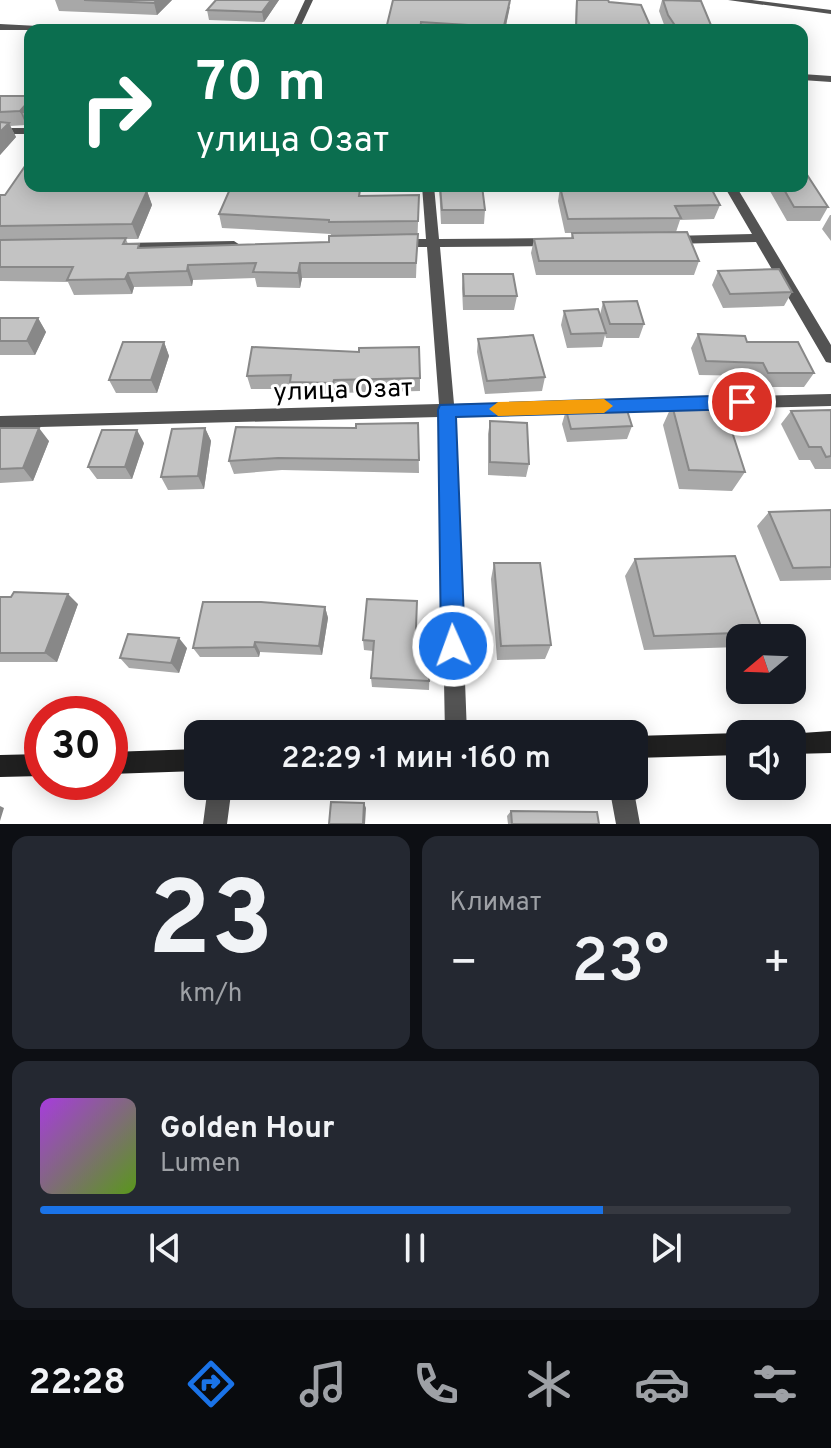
<!DOCTYPE html>
<html lang="ru">
<head>
<meta charset="utf-8">
<style>
  :root { --surface:#171b24; --page:#242831; --text:#f1f3f6; --muted:#9ea1a6; --line:#363941; --accent:#1a73e8 }
  body { margin:0; font-family:Overpass,sans-serif; background:var(--page); color:var(--text); height:100vh; display:flex; flex-direction:column; font-size:30px; white-space:nowrap }
  * { box-sizing:border-box; margin:0 }
  p { font-size:26px; color:var(--muted) }
  .icon { flex:none; width:44px; height:44px; fill:none; stroke:currentColor; stroke-width:2; stroke-linecap:round; stroke-linejoin:round }
  .map { position:relative; height:824px; overflow:hidden }
  .details { display:flex; flex-direction:column; gap:12px; padding:12px; background:#0d0f14; flex:1 }
  .details>* { flex:none }
  .banner { position:absolute; left:24px; top:24px; width:784px; height:168px; border-radius:16px; box-shadow:0 4px 20px #0003; background:#0b6e4f; color:#fff; overflow:hidden }
  .needle { width:52px; rotate:251deg }
  .buttons { position:absolute; left:726px; top:624px; display:grid; gap:16px }
  .buttons a { display:grid; place-items:center; width:80px; height:80px; border-radius:16px; background:var(--surface); box-shadow:0 4px 20px #0003; font-size:40px }
  .speed { position:absolute; left:24px; top:696px; display:flex; gap:16px; font-size:40px; font-weight:700; text-align:center }
  .speed>* { display:grid; place-content:center; width:104px; height:104px; border-radius:50%; background:var(--surface); box-shadow:0 4px 20px #0003; line-height:1 }
  .speed .limit { border:12px solid #d22; background:#fff; color:#111 }
  .pin { position:absolute; display:grid; place-items:center; width:68px; height:68px; color:#fff; margin:-34px; border:4px solid #fff; border-radius:50%; box-shadow:0 2px 8px #0007 }
  .me { position:absolute; width:88px; margin:-44px; rotate:358deg; stroke-linejoin:round; filter:drop-shadow(0 0 6px #0008) }
  .turn { display:flex; align-items:center; gap:28px; height:168px; padding:0 40px; font-size:36px }
  .turn .icon { width:104px; height:104px; stroke-width:2.5 }
  .turn b { display:block; font-size:56px; line-height:68px }
  .big { font-size:60px; font-weight:600; line-height:1.1 }
  .details .card { flex:1; display:flex; flex-direction:column; justify-content:center; gap:12px; min-width:0; padding:0 28px; border-radius:16px; background:var(--page) }
  .details .dial { align-items:center; gap:0 }
  .dial b { font-size:104px; line-height:1 }
  .song { display:flex; align-items:center; gap:24px }
  .cover { width:96px; height:96px; border-radius:12px; background:linear-gradient(135deg,hsl(280 70% 55%),hsl(90 70% 35%)) }
  .played { height:8px; border-radius:4px; background:linear-gradient(90deg,var(--accent) 75%,var(--line) 75%) }
  .keys { display:flex; justify-content:space-around; direction:ltr }
  .heat { display:flex; justify-content:space-between; align-items:center; font-size:44px; direction:ltr }
  .details .tiles { flex:1; display:grid; gap:12px; grid-template-columns:1fr 1fr }
  .card:last-child { grid-column:span 2 }
  .trip { position:absolute; left:184px; top:720px; width:464px; height:80px; border-radius:16px; background:var(--surface); box-shadow:0 4px 20px #0003; font-weight:600; line-height:80px; text-align:center }
  .dock { display:flex; height:128px; justify-content:space-around; align-items:center; background:#090b0e; color:var(--muted) }
  .dock .icon { width:56px; height:56px }
  .dock .on { color:var(--accent) }
  .dock b { font-size:36px; color:var(--text) }
  .map>svg:first-child { display:block }
</style>
</head>
<body>
<div class="map">
<svg width="831" height="824" viewBox="0 0 831 824">
  <rect width="100%" height="100%" fill="#fff"/>
  <g fill="none" stroke-linecap="round" stroke-linejoin="round">
    <path fill="#535353" fill-rule="evenodd" d="M305,0H313L299,30H291Z
      M728,0H752L831,10V14Z
      M0,24L57,27L61,30H0Z
      M802,74L831,76V82L802,80Z
      M0,128H30V134H0Z
      M422,186H434L439,239L554,238L560,242L554,246L440,247L454,404L831,394V406L455,416L467,734H445L439,417L0,428V416L439,404L427,247H398L392,243L398,239H426Z
      M724,186H736L831,345V363L826,362L756,242L670,244L664,240L670,236L752,234Z
      M234,241L240,245L239,248L122,251L116,247L122,243Z
      M208,786H232L227,824H203Z
      M609,786H633L640,824H616Z"/>
    <path fill="#202020" fill-rule="evenodd" d="M831,731V753L792,754V734H787Z
      M740,733L743,734H740V755L634,758V736Z
      M198,749V771L110,774V752Z
      M42,754V776L0,777V755Z"/>
  </g>
  <path fill="#a8a8a8" d="M55,0H172L157,15L59,11Z
    M216,0H279L264,22L209,20L207,10Z
    M393,0L510,7L505,30H386Z
    M576,0H608L609,2L652,30H575Z
    M662,0L713,30H666L659,11Z
    M0,96H30V125L28,124L26,125L10,126L16,137L0,155Z
    M30,186H58L55,190L147,191L152,205L138,239H126L128,244L141,248L329,242L331,234L222,228L219,214L360,196L419,195L416,278H302L300,288L257,287L255,278L193,280L192,286L134,287L132,294L74,295L68,282L0,281V195H5Z
    M439,186H482L485,210L484,224H441Z
    M767,186H802L828,207L820,221H787Z
    M560,187L720,205L714,219L680,220L676,232L565,233L558,201Z
    M830,215H831V241L822,229Z
    M572,233L699,261L694,275H536L531,253L534,239L571,238Z
    M718,271L792,292L784,306L723,308L712,285Z
    M463,274L517,296L514,310H463L462,288Z
    M603,302L644,324L639,338H606L605,335L602,347L567,348L561,325L564,311L600,315Z
    M0,318H38L46,332L35,355H0Z
    M698,334L747,342L814,373L804,387H760L755,376L699,375L691,348Z
    M478,339L545,377L542,391L485,394L477,352Z
    M164,342L169,356L157,393H116L109,380Z
    M252,347L420,378V391L336,393L335,397L292,396L291,389H251L247,376Z
    M672,405L745,472L732,491L679,489L663,425Z
    M566,410L632,426L627,439L567,442L562,424Z
    M831,410V469H815L810,460H799L781,424L791,411Z
    M490,421L529,464L526,477L488,475V434Z
    M418,423L419,473L282,470L234,474L229,461L356,428Z
    M0,428L49,441L33,481L0,483Z
    M205,428L211,441L204,489L168,490L161,477Z
    M144,443L132,479H97L88,467Z
    M831,510V580L780,581L757,526L769,512Z
    M635,559L763,632L757,638H740V647L644,650L625,576Z
    M494,563L551,645L545,659L497,660L491,579Z
    M0,597L78,604L57,662H0Z
    M367,599L415,655L430,656L429,690L372,687L371,678L373,651L364,650L363,640Z
    M325,607L328,618L322,655L260,652L259,657H200L193,648Z
    M187,648L179,673L129,668L120,658Z
    M511,811L599,824H508L507,816Z"/>
  <path fill="#888" d="M157,0H172L157,15L154,3Z
    M271,0H279L264,22L262,12Z
    M511,0L505,30H503Z
    M30,100V112H22L28,124L26,125L20,111Z
    M9,123L16,137L0,155V132Z
    M42,186H58L47,205L39,190Z
    M147,191L152,205L138,239L132,224Z
    M300,263L302,278L300,288L298,273Z
    M188,265L193,280L192,286L187,271Z
    M128,273L134,287L132,294L125,279Z
    M38,318L46,332L35,355L27,341Z
    M164,342L169,356L157,393L151,380Z
    M39,428L49,441L33,481L23,468Z
    M205,428L211,441L204,489L198,476Z
    M137,430L144,443L132,479L125,467Z
    M68,594L78,604L57,662L45,653Z
    M325,607L328,618L322,655L319,646Z
    M179,638L187,648L179,673L171,663Z
    M255,642L260,652L259,657L254,647Z
    M364,803L366,808L365,824H363Z
    M0,806L4,808L0,821Z"/>
  <path fill="#c3c3c3" stroke="#888" stroke-width="2" d="M84,0H157L154,3Z
    M216,0H271L262,12L207,10Z
    M393,0H510L503,30H482L483,26L421,22L420,30L386,29Z
    M577,0H608L609,2L641,5L652,30H576Z
    M663,0L701,1L713,30H678L668,15Z
    M0,96H30V100L20,111L0,112Z
    M30,103V112H22Z
    M0,122L9,123L0,132Z
    M30,159V186H42L39,190L147,191L132,224L0,226V195H5Z
    M802,167L828,207H794L782,186H802Z
    M440,186H482L485,210H442Z
    M710,186L720,205L675,206L681,218L568,219L560,187Z
    M230,189L360,190L359,196L419,195L418,221L329,222V220L219,214Z
    M687,232L699,261H539L534,239L573,238L572,233Z
    M418,234L416,263H300L298,273L253,272L256,263L188,265L187,271L128,273L125,279L67,280L73,267H0V240L126,238L123,244H139L138,248L329,242V236Z
    M779,269L792,292L730,294L718,271Z
    M463,274H513L517,296H464Z
    M637,301L644,324H610L603,302Z
    M598,309L606,333L571,334L564,311Z
    M0,318H38L27,341H0Z
    M698,334L745,336L747,342H798L814,373H768L763,363L706,361Z
    M533,335L545,377L487,381L478,339Z
    M123,342H164L151,380H109Z
    M252,347L359,352V348L419,347L420,378L334,380L333,383L290,382L291,375L247,376Z
    M672,405L724,407L745,472L689,470Z
    M626,407L632,426L571,429L566,410Z
    M831,410V456L826,457L821,447H809L791,411Z
    M490,421L527,423L529,464L490,462Z
    M418,423L419,460L278,458L229,461L236,427L356,428V424Z
    M0,428H39L23,468L0,469Z
    M205,428L198,476L161,477L172,429Z
    M102,430H137L125,467H88Z
    M831,510V567L793,568L769,512Z
    M735,556L763,632L654,636L635,559Z
    M494,563H540L551,645L501,646Z
    M14,592L68,594L45,653H0V597H11Z
    M367,599L417,601L415,655L430,656L429,681L371,678L374,641L363,640Z
    M203,602H261L325,607L319,646L255,642L254,647L193,648Z
    M128,634L179,638L171,663L120,658Z
    M331,802L364,803L363,824H329Z
    M511,811L597,812L599,824H512Z"/>
  <path fill="#1a73e8" stroke="#114b97" stroke-width="2" d="M742,395L751,402L742,409L456,417L465,646L461,654L453,657L445,654L441,646L438,410L440,405Z"/>
  <path fill="#f59e0b" d="M604,399L613,406L604,413L498,416L489,409L498,402Z"/>
  <g text-anchor="middle" stroke-width="6" stroke-linejoin="round" paint-order="stroke">
    <g font-size="26" fill="#000" stroke="#fff">
      <text transform="translate(343 389) rotate(-2)" y="9">улица Озат</text>
    </g>
  </g>
</svg>
<div class="buttons">
<a><svg class="needle" viewBox="-14 -14 28 28"><path d="M0-13l5 13h-10z" fill="#e53935"/><path d="M0 13l5-13h-10z" fill="#9ea1a6"/></svg></a>
<a><svg class="icon" aria-label="sound" viewBox="0 0 24 24"><path d="M4 9h4l5-4v14l-5-4H4zM17 9q2 3 0 6"/></svg></a>
</div>
<div class="speed"><div class="limit">30</div></div>
<div class="pin" style="left:742px;top:402px;background:#d93025"><svg class="icon" aria-label="arrive" viewBox="0 0 24 24"><path d="M6 21V4h12l-3 4 3 4H6"/></svg></div>
<svg class="me" style="left:453px;top:646px" viewBox="-20 -20 40 40"><circle r="17" fill="#1a73e8" stroke="#fff" stroke-width="3"/><path d="M0-11L8 9 0 5-8 9z" fill="#fff"/></svg>
<div class="trip">22:29 · 1 мин · 160 m</div>
<div class="banner">
<div class="turn"><svg class="icon" aria-label="right" viewBox="0 0 24 24"><path d="M7 20v-9h11M14 6l5 5-5 5"/></svg><div><b>70 m</b>улица Озат</div></div>
</div>
</div>
<section class="details">
<div class="tiles">
<div class="card dial"><b>23</b><p>km/h</p></div>
<div class="card"><p>Климат</p>
<div class="heat"><a>−</a><b class="big">23°</b><a>+</a></div>
</div>
<div class="card">
<div class="song"><i class="cover"></i><div><b>Golden Hour</b><p>Lumen</p></div></div>
<div class="played"></div>
<div class="keys"><svg class="icon" aria-label="previous" viewBox="0 0 24 24"><path d="M18 5L8 12l10 7zM5 5v14"/></svg><svg class="icon" aria-label="pause" viewBox="0 0 24 24"><path d="M8 5v14M16 5v14"/></svg><svg class="icon" aria-label="next" viewBox="0 0 24 24"><path d="M6 5l10 7-10 7zM19 5v14"/></svg></div>
</div>
</div>
</section>
<nav class="dock">
<b>22:28</b>
<svg class="icon on" aria-label="directions" viewBox="0 0 24 24"><path d="M12 3l9 9-9 9-9-9zM9 14v-3h6M13 9l2 2-2 2"/></svg>
<svg class="icon" aria-label="music" viewBox="0 0 24 24"><path d="M9 18V5l10-2v13"/><circle cx="6" cy="18" r="3"/><circle cx="16" cy="16" r="3"/></svg>
<svg class="icon" aria-label="phone" viewBox="0 0 24 24"><path d="M5 4h4l2 5-3 2q2 4 5 5l2-3 5 2v4C11 20 4 13 5 4z"/></svg>
<svg class="icon" aria-label="climate" viewBox="0 0 24 24"><path d="M12 3v18M4 7l16 10M4 17L20 7"/></svg>
<svg class="icon" aria-label="car" viewBox="0 0 24 24"><path d="M5 17H2v-5l4-1 3-4h7l3 4 3 1v5h-3M9 17h6M6 11h13"/><circle cx="7" cy="17" r="2"/><circle cx="17" cy="17" r="2"/></svg>
<svg class="icon" aria-label="filters" viewBox="0 0 24 24"><path d="M4 7h16M4 17h16"/><circle cx="9" cy="7" r="2"/><circle cx="15" cy="17" r="2"/></svg>
</nav>
</body>
</html>
